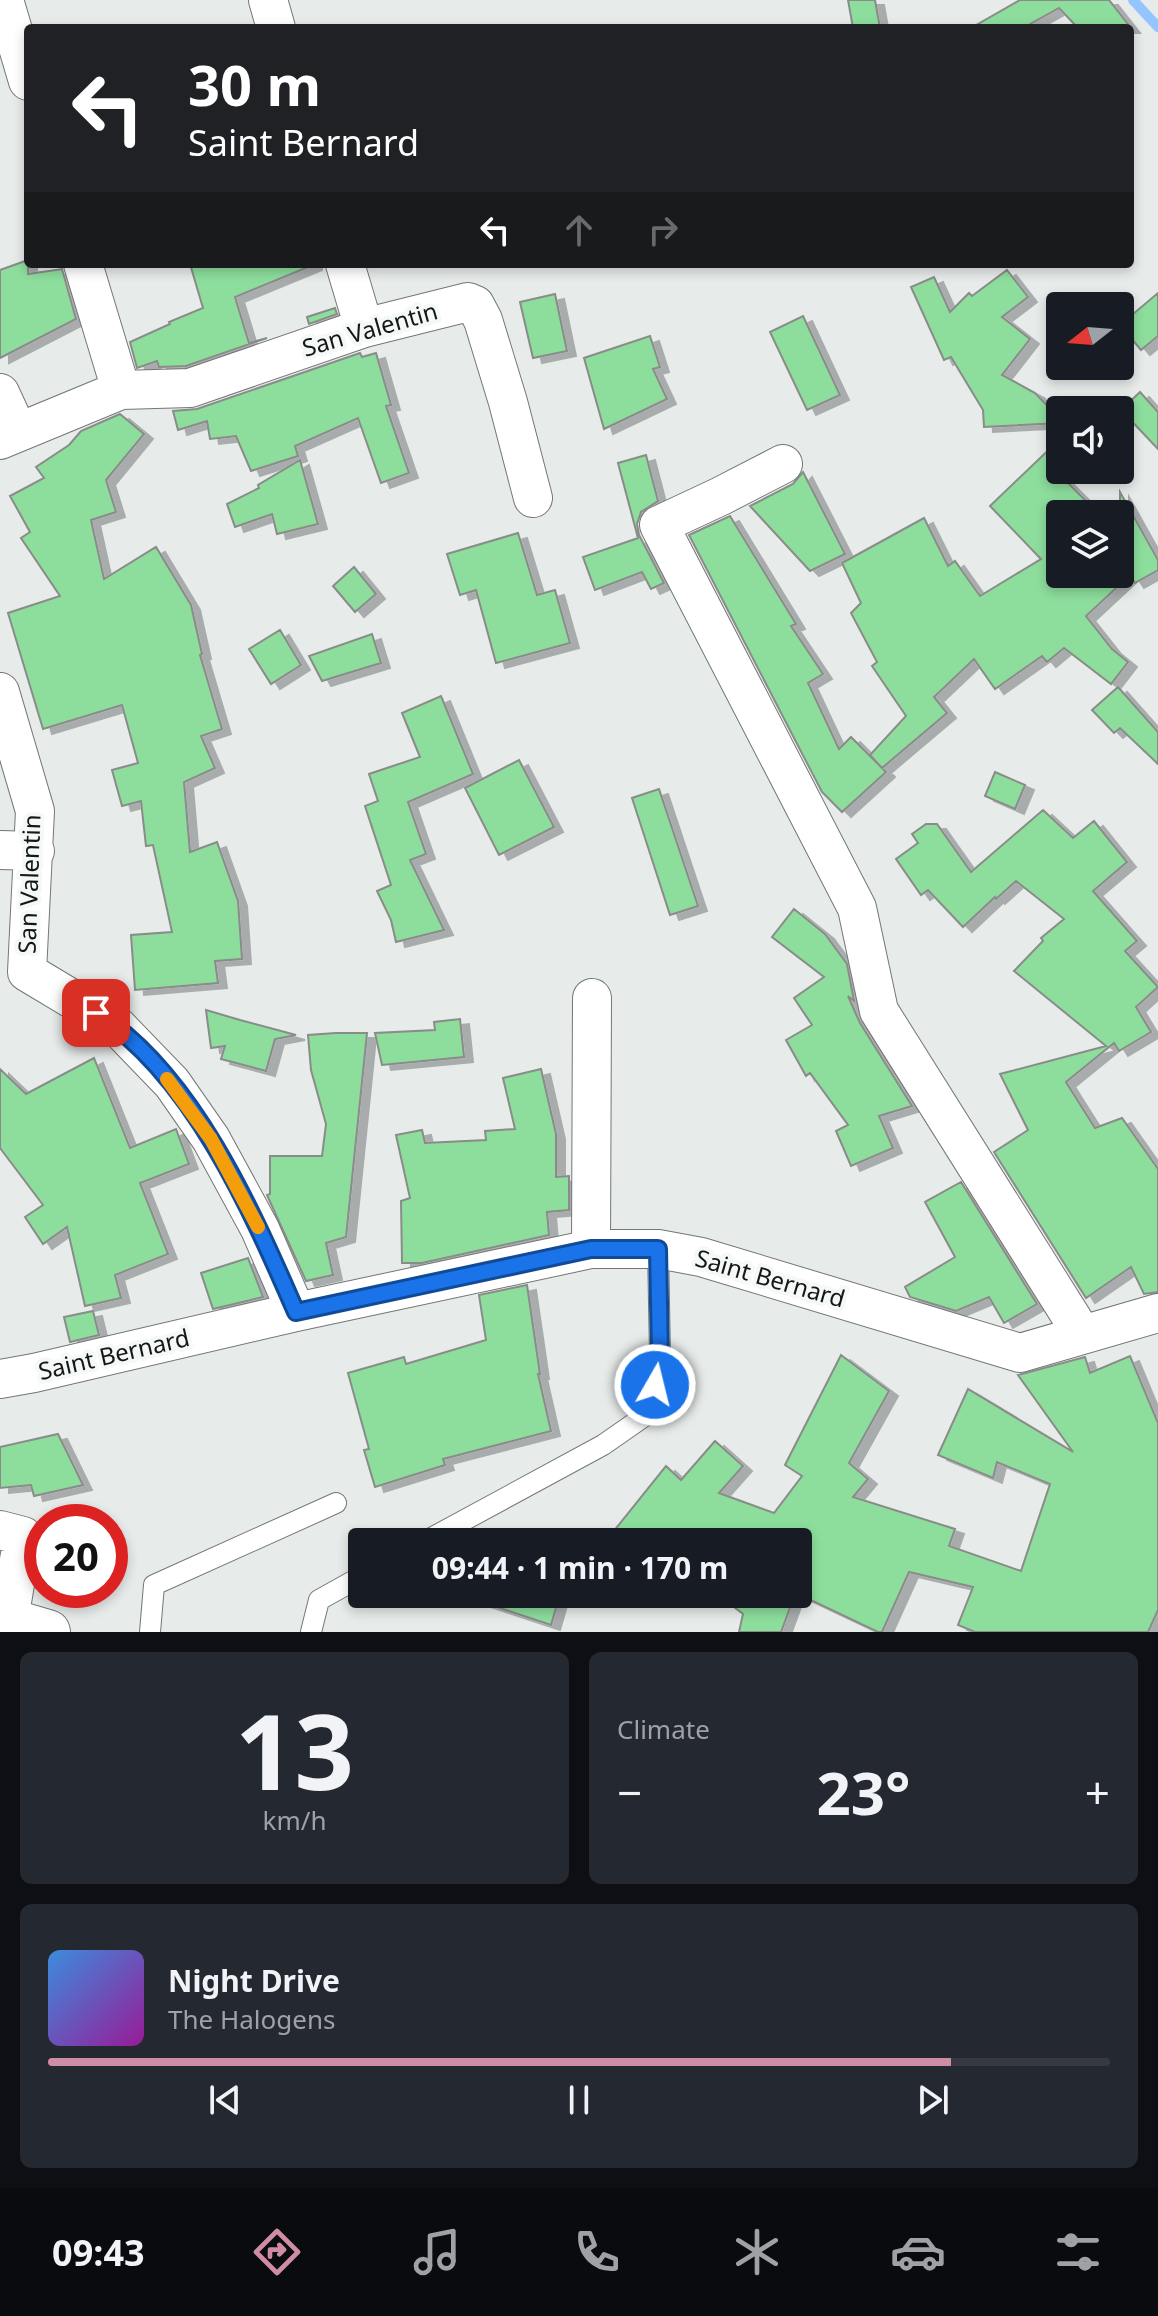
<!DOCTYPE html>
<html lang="en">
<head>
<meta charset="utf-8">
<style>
  :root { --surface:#171b24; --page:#242831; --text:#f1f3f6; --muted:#9ea1a6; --line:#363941; --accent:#cf8ca5 }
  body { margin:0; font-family:"Noto Sans",sans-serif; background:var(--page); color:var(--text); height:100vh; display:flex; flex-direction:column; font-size:30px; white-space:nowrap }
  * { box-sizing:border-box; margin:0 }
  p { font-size:26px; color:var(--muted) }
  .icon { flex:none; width:44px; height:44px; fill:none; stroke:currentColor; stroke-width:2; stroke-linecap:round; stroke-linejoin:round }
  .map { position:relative; height:1632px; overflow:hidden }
  .details { display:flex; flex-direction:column; gap:20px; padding:20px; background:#0d0f14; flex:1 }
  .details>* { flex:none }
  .top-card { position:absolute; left:24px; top:24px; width:1110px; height:244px; border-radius:8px; box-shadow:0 4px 12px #0003; background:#202124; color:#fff; overflow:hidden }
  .needle { width:52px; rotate:253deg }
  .buttons { position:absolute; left:1046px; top:292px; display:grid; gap:16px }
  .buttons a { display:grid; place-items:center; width:88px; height:88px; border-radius:8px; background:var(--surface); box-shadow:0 4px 12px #0003; font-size:40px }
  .speed { position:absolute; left:24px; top:1504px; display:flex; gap:16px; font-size:40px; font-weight:700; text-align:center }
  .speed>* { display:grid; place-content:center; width:104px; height:104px; border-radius:50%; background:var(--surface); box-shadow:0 4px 12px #0003; line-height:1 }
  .speed .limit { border:12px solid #d22; background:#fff; color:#111 }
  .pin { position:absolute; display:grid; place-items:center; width:68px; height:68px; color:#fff; margin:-34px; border-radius:16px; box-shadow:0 4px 12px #0006 }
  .me { position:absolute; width:88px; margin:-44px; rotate:8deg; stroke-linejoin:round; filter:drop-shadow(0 0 6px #0008) }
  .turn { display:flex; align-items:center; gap:28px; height:168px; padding:0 32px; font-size:36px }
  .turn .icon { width:104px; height:104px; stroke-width:2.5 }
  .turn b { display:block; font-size:56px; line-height:68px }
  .lanes { display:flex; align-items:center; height:76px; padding:0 32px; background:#0003; justify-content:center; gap:40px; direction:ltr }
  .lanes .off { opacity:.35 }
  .big { font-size:60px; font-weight:700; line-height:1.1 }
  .details .card { flex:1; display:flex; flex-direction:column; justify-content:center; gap:12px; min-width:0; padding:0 28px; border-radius:12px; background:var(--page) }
  .details .dial { align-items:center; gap:0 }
  .dial b { font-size:104px; line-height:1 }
  .song { display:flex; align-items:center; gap:24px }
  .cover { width:96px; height:96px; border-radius:12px; background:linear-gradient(135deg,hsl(210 70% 55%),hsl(300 70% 35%)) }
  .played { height:8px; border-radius:4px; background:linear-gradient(90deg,var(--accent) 85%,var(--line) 85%) }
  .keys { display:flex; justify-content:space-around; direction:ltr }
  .heat { display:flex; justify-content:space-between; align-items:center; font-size:44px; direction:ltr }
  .details .tiles { flex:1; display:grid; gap:20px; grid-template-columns:1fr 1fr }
  .card:last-child { grid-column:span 2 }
  .trip { position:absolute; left:348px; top:1528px; width:464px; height:80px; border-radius:8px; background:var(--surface); box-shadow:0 4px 12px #0003; font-weight:700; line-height:80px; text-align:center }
  .tabs { display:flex; height:128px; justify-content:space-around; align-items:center; background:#090b0e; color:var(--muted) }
  .tabs .icon { width:56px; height:56px }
  .tabs .selected { color:var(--accent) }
  .tabs b { font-size:36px; color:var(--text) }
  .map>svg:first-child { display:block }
</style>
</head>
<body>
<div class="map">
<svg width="1158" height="1632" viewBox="0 0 1158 1632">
  <defs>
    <filter id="shadow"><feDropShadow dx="9" dy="5" stdDeviation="0" flood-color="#0004"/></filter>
  </defs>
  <rect width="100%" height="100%" fill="#e7ebea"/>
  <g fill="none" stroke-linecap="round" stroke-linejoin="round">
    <path stroke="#95c5ff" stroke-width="10" d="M1133,0L1158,27"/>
  </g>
  <path fill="#8dde9d" stroke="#898c89" stroke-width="2" filter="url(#shadow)" d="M848,0H875L880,28H853Z
    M1020,0H1109L1131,28H1078L1059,8L1023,28H971Z
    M28,260V274L62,269L76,319L0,358V270Z
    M190,264H313V265L235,297L249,343L267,338L186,366L159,367L157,361L137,368L130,342L170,324L169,322L203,308Z
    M1007,270L1028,297L1002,317L1030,339L1002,375L1035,393L1060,419V423L984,427L983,410L951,357L944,360L911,287L934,277L950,312L969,293L972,296Z
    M1158,293V336L1141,350L1120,325Z
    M555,294L567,351L533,358L520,302Z
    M335,308L337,314L309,324L307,317Z
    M803,316L840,395L807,410L770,332Z
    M650,336L660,367L653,369L667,399L604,429L584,358Z
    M360,353L362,357L376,353L391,405L386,406L409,473L381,483L358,418L295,446L298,456L251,471L236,436L210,439L207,421L178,430L173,411L197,409Z
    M1140,392L1158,412V449L1121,410Z
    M120,414L144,434L106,480L116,512L91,520L104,579L156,547L191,605L202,654L200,655L222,729L201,736L215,768L184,782L190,852L217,842L238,901L242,959L215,961L218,983L135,990L131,935L172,932L153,845L146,846L141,801L122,806L112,770L138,763L122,705L43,729L8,613L60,596L21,538L30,532L10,496L44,478L36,467L69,445L81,431Z
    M1060,439V475L1099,514H1060V574H1120V492L1158,560V570L1135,583L1130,575L1086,616L1112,649L1128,662L1111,684L1064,648L1047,662L1042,656L995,689L974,659L934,697L947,713L882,768L870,755L906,716L872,666L877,662L851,613L861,603L842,563L924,518L948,566L955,561L980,596L1041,559L990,506Z
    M646,455L658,501L641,512L637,524L639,535L664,583L651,589L642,572L595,590L583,557L638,538L618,463Z
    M300,460L318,524L277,534L272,514L235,527L227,504L259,488L258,485Z
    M803,472L845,554L810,571L750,506L793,484Z
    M730,516L796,624L791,626L823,674L808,683L839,749L851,737L886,772L842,812L822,792L689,535Z
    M518,533L537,595L555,590L570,643L496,663L476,590L460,595L447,554Z
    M354,567L376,594L355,612L333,586Z
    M280,630L301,665L271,684L249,649Z
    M372,634L381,663L322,681L309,656Z
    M1118,687L1158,732V764L1120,728L1114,733L1092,710Z
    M441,696L473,774L408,802L426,854L410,860L444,930L396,942L391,920L377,891L391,885L365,806L378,801L369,774L420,757L402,713Z
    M519,760L554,827L499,855L465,788Z
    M995,772L1025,785L1015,809L985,796Z
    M659,789L698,906L670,915L632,798Z
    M1043,810L1073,838L1094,821L1127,862L1093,891L1137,941L1125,951L1158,987L1136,1007L1151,1032L1119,1051L1114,1043L1066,1082L1095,1128L1122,1118L1158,1169V1292L1144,1294L1131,1267L1086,1298L994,1152L1028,1130L1000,1074L1106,1046L1014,971L1043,941L1041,938L1064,919L1016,881L996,899L995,897L963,927L928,890L921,895L896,859L918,843L912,834L926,824H937L971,872Z
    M794,909L825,934L847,964L854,1001L848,996L860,1023L912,1106L879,1116L893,1148L851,1166L836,1131L848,1125L810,1073L806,1076L786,1040L812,1025L794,998L824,977L772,937Z
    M206,1010L240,1020L296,1035L275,1039L266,1071L221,1059L225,1046L211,1048Z
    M460,1019L464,1057L382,1065L375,1033L435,1030L434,1022Z
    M336,1033H367L346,1237L326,1243L333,1275L306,1281L267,1195L270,1194V1156H322L326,1124L311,1070L308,1035Z
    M94,1058L130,1148L176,1129L189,1164L140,1183L168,1254L115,1275L121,1298L85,1306L67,1227L43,1244L25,1217L43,1205L0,1148V1069L26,1094Z
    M541,1069L556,1134V1177L569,1176V1210L547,1212L549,1235L422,1263H402L401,1201L410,1198L396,1135L422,1130L425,1143L486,1140L485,1131L515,1129L503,1078Z
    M961,1182L1037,1304L1004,1323L989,1297L956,1311L910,1297L905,1287L955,1257L925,1202Z
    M248,1258L263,1297L213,1309L201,1273Z
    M527,1285L540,1374H538L551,1431L443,1459L445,1465L375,1487L364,1450L369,1449L348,1373L404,1357L406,1364L486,1340L479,1295Z
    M93,1311L99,1335L70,1342L64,1317Z
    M841,1355L889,1391L849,1463L868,1479L853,1497L955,1529L949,1546L1021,1571L1050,1484L997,1462L993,1478L938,1455L968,1389L1073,1452L1018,1375L1085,1357L1090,1373L1130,1356L1158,1423V1610L1148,1632H975L958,1625L973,1587L909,1572L882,1632H878L798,1594V1542H605L666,1466L681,1480L715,1441L743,1466L719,1493L774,1513L802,1476L785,1465Z
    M58,1434L83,1485L34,1496L31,1485L0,1488V1447Z
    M474,1594H560L551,1625L473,1599Z
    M717,1594H795L781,1632H739L743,1614Z"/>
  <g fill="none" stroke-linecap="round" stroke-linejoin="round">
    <defs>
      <path id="service" d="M424,1542L603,1445L649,1413L660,1356L658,1249
        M150,1632L154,1585L336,1503
        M311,1632L319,1600L362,1576"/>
      <path id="minor" d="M4,0L28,81
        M268,0L276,28
        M83,264L121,390
        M345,264L364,328
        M0,393L18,432
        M0,440L121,390L190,388L364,328L468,302L475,305L483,320L508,402L533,498
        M783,464L721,496L659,525L857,908L879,1011L1082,1334
        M0,692L35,811L27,972L117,1026L172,1083L211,1139L260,1229L296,1312
        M0,850L35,851
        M591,1249L592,998
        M0,1379L34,1373L296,1312L591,1249H658L701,1257L1020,1353L1158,1313
        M0,1530L23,1536L9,1620"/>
      <path id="tertiary" d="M0,1618L48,1632"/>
    </defs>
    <use href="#service" stroke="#737776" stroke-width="22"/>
    <use href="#minor" stroke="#737776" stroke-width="40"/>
    <use href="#tertiary" stroke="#737776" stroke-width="46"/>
    <use href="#service" stroke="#fff" stroke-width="20"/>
    <use href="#minor" stroke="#fff" stroke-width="38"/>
    <use href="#tertiary" stroke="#fff" stroke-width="44"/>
  </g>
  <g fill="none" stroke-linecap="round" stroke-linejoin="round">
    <defs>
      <path id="route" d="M96,1013C192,1073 252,1211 296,1312L591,1249H658L660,1356L655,1385"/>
    </defs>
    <use href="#route" stroke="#114b97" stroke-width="20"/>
    <use href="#route" stroke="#1a73e8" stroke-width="14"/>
    <path stroke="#f59e0b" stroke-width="14" d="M167,1079L211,1139L258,1227"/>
  </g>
  <g text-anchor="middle" stroke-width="8" stroke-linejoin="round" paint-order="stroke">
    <g font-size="24" fill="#151616" stroke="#f4f8f7">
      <text transform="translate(370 330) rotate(-16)" y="8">San Valentin</text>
      <text transform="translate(30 884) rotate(-88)" y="8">San Valentin</text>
      <text transform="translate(770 1279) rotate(16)" y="8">Saint Bernard</text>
      <text transform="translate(114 1355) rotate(-13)" y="8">Saint Bernard</text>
    </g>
  </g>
</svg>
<div class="buttons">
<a><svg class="needle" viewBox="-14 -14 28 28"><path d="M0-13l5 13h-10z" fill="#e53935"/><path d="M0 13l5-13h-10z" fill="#9ea1a6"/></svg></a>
<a><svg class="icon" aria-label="sound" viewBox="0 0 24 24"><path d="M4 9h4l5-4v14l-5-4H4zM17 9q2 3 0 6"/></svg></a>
<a><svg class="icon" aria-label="layers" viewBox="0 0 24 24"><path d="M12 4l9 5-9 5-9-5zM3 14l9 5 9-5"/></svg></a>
</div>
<div class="speed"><div class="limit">20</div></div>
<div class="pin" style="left:96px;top:1013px;background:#d93025"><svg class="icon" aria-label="arrive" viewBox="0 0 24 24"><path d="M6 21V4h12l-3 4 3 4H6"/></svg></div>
<svg class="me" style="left:655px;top:1385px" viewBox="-20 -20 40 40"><circle r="17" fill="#1a73e8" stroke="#fff" stroke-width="3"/><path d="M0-11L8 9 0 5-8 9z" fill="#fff"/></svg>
<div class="trip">09:44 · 1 min · 170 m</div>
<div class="top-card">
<div class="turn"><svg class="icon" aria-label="left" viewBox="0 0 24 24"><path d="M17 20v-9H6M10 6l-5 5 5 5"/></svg><div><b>30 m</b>Saint Bernard</div></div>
<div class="lanes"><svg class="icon" aria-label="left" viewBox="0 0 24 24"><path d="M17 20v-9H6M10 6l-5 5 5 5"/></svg><svg class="icon off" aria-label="ahead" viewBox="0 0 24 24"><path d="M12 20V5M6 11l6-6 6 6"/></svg><svg class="icon off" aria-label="right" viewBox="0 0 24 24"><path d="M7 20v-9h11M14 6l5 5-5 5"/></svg></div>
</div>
</div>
<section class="details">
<div class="tiles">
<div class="card dial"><b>13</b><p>km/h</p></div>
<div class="card"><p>Climate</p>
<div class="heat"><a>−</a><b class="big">23°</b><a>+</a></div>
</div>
<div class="card">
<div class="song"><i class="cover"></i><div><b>Night Drive</b><p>The Halogens</p></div></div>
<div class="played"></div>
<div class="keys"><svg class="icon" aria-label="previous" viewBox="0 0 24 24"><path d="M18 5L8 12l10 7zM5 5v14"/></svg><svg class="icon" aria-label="pause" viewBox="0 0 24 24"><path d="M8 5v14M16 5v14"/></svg><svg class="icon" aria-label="next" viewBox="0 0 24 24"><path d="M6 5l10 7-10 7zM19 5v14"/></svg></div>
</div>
</div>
</section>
<nav class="tabs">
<b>09:43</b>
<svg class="icon selected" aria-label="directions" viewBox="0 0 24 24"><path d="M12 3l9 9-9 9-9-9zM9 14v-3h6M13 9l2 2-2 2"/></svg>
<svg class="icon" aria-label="music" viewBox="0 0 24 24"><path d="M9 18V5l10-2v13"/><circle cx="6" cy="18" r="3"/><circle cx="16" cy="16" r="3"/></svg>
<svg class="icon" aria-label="phone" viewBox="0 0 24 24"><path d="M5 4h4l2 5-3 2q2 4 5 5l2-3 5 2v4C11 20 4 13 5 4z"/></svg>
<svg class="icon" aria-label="climate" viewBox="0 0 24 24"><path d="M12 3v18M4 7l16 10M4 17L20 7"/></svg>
<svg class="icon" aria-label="car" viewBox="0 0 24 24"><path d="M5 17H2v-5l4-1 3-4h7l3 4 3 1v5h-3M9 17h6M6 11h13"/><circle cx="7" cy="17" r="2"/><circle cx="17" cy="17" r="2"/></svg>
<svg class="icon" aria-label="filters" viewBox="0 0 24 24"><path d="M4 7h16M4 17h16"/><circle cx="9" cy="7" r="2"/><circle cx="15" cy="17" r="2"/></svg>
</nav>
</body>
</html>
